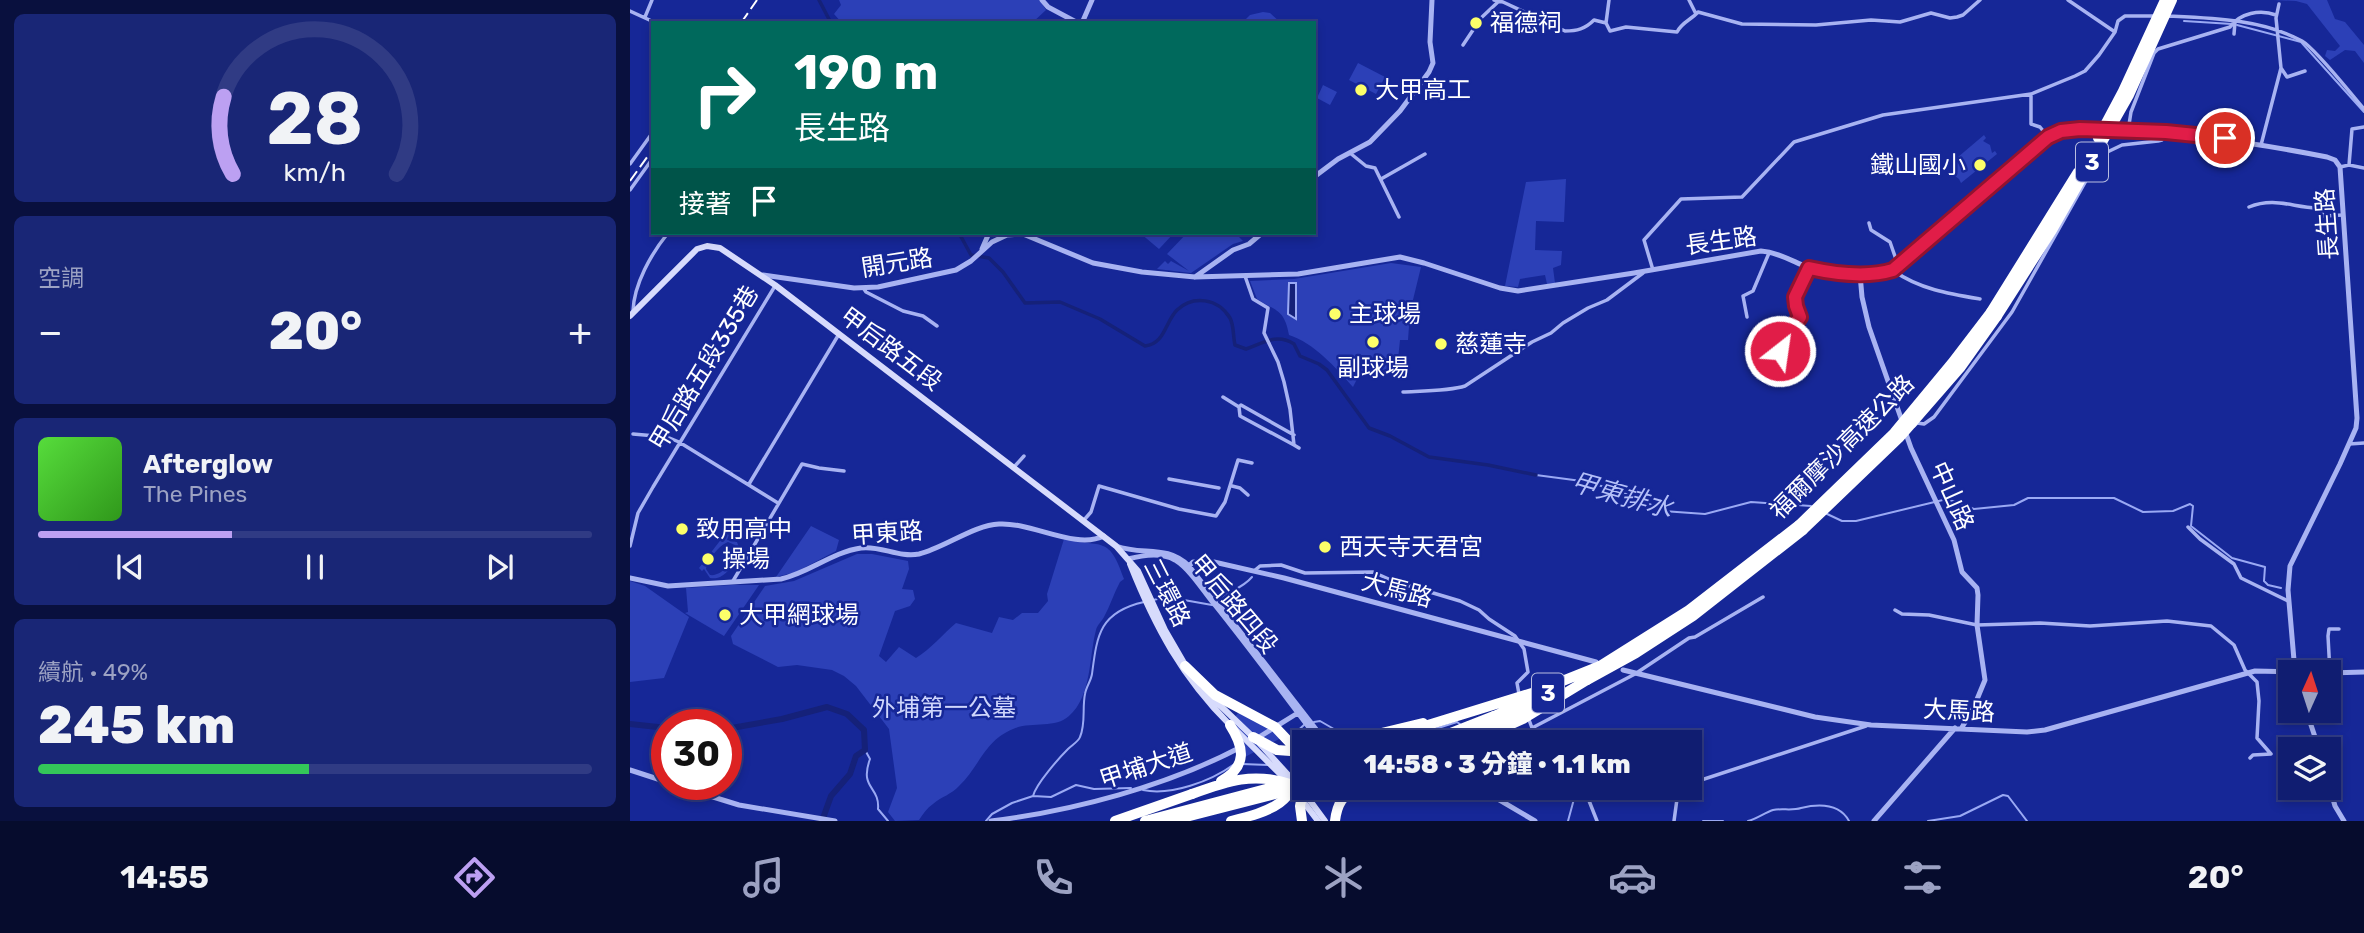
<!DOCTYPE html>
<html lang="zh-TW">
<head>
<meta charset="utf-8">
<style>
  :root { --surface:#101d71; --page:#192676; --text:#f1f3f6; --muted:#9ca2c3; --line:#303b84; --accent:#bca0f2 }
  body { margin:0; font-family:Rubik,"Noto Sans TC",sans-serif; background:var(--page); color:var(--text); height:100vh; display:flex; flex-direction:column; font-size:26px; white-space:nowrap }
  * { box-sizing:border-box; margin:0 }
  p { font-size:23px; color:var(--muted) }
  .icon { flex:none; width:38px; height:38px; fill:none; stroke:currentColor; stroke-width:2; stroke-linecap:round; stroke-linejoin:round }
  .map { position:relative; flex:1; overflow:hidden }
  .details { display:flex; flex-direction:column; gap:14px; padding:14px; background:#09103e; width:630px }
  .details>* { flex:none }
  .hud { position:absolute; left:21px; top:21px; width:665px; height:214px; border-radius:0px; box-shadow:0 4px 10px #0003,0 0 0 2px var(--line); background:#00695c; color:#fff; overflow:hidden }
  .needle { width:46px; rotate:3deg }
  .fabs { position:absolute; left:1648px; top:660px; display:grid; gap:14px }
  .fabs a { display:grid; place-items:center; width:63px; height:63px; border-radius:0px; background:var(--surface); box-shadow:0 4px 10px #0003,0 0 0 2px var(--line); font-size:35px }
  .speed { position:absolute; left:21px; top:709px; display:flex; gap:14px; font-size:35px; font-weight:700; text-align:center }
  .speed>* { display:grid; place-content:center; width:91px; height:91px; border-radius:50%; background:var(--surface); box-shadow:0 4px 10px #0003,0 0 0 2px var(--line); line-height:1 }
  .speed .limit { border:10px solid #d22; background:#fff; color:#111 }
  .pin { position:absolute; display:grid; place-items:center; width:60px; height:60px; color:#fff; margin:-30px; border:4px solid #fff; border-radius:50%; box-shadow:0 2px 7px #0007 }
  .me { position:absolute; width:77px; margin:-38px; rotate:30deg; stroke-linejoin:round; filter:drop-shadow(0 0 5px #0008) }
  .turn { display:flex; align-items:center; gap:24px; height:147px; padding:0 28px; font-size:32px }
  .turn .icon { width:91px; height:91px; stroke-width:2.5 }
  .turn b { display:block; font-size:49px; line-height:60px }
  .then { display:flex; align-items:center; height:66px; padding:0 28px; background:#0003; gap:14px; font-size:26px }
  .big { font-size:52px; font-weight:800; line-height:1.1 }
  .details .widget { flex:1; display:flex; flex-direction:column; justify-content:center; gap:10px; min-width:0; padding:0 24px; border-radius:10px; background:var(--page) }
  .details .dial { align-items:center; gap:0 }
  .dial svg { height:182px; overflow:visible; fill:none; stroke:var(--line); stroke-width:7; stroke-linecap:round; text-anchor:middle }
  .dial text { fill:var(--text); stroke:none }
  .song { display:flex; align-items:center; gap:21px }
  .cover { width:84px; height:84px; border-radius:10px; background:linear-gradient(135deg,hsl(110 70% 55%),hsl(110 70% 35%)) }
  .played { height:7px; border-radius:4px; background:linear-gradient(90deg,var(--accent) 35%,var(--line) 35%) }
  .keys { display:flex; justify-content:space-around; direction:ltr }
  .heat { display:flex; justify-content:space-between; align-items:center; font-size:38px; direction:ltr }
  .charge { height:10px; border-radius:5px; background:linear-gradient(90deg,#34c759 49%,var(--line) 0) }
  .trip { position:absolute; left:662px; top:730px; width:410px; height:70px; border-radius:0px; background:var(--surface); box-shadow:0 4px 10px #0003,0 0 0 2px var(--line); font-weight:800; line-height:70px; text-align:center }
  .menu { display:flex; height:112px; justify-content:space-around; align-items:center; background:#060c2d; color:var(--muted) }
  .menu .icon { width:49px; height:49px }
  .menu .active { color:var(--accent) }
  .menu b { font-size:32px; color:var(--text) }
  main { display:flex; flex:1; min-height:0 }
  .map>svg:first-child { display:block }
</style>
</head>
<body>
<main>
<section class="details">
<div class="widget dial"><svg viewBox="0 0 100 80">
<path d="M14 69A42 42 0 1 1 86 69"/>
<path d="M14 69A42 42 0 0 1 10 35" stroke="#bca0f2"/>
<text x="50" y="56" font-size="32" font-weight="700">28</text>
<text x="50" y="72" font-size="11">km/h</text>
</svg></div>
<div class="widget"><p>空調</p>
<div class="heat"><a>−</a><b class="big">20°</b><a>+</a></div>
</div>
<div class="widget">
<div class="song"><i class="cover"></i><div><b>Afterglow</b><p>The Pines</p></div></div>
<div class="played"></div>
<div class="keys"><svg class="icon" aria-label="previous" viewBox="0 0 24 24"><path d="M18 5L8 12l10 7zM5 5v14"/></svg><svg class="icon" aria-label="pause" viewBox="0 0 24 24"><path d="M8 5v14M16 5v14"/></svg><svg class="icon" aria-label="next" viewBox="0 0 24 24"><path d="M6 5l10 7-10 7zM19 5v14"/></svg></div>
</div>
<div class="widget"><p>續航 · 49%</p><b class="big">245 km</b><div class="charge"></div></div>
</section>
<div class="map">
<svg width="1734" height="821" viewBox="0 0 1734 821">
  <rect width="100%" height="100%" fill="#162797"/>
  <path fill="#2c40b7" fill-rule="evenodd" d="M209,0H410L416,10L402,23H212L204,14L211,5Z
    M1643,0H1697L1705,19L1715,22L1734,45V63L1725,51L1715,50L1700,60L1695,56L1697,50L1705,51L1710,46L1677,4L1666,1Z
    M633,12L640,13L651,23H612L620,15Z
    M728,63L755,77L746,94L719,80Z
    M693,85L707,92L700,105L687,98Z
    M1354,135L1356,138L1353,141L1360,145L1362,153L1365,151L1367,154L1331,183L1329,179L1321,173V163Z
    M936,179L934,222L906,221L905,250L932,251L931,265L923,268L925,283L917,284L915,275L890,279L888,287L875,286L896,182Z
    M510,233H544L529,249Z
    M557,233H605L613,241L603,244L561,273L527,269L535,261L538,264L541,261L559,271L537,254Z
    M761,263L791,267L780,312L778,340H770L767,369L731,371L723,387C705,367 684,343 659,335C654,309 647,312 627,299L620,281L664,279Z
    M181,526L209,540L206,551L166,572L146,577Z
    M96,533L99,535L97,540L107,542L111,553C103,564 95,581 80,578L74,569L72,571L69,568ZM98,542L105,545C107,558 93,577 80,575L76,569C78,560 89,545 98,542Z
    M434,539C473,548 479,535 494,579L490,582C484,593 480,606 474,617C472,621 467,625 466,630C459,656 462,696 439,716C425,729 400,721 383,729C354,741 350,766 329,786C322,794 311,797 303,804C297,808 293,814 289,820L265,821L258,812L267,788L259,729L226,686L214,676L202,670L167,665L148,667L103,644L101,636L135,586L164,581L227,554H242L278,561L279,569L272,589L283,590L285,599L280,606L265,611L249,656L256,662L269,647L286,658C301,649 313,634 326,623L362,633L369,617L383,620L392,613H408L418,601L417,594Z
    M0,581L15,586L59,617L34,678L0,682Z
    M102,585H129L94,636L55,613L58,612L56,588Z
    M609,712L653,737L615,757L601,721Z"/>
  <path fill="#152179" stroke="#9aa9f4" stroke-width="2" d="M659,283H666V319L658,314Z"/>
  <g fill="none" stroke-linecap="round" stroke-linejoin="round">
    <path stroke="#9aa9f4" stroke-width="2" d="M1554,21L1602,24
      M1607,25L1671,42L1734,112
      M906,475L959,482L1008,498L1033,511L1075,514L1121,502L1181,506
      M1195,513L1212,521H1226L1317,499L1344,509L1384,505L1398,498H1484L1513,512L1543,511L1560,504L1563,506L1561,526L1602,558L1635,567L1634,581L1638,585L1651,588
      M588,599C600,591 613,588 622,577
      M523,600L537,597L582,605
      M684,722L690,721L716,736
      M661,737L675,724
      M764,742L827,722L831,725
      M235,750L240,759C229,789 250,786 248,809L258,821
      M612,764L638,765
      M513,790C541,796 581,781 603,765
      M403,796C406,784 429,758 438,749C442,745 448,742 450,737C456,723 452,708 455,694C456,687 461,681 462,674C467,636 469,612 514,602
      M356,821L362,814L382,803L403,796L421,797L446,785L464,789L501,788
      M938,821L947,788
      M1073,821H1093
      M1118,821C1127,819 1134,813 1143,810C1152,808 1162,811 1171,808C1188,804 1209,803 1219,821
      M1298,821L1330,816L1373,795L1378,796L1397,821"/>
    <path stroke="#152179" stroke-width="3.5" d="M189,0L201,23
      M329,233L341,255L359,258L373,272L395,303L430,302L470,319L515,346C535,344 535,322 547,310C563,295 588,298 600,318C604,325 603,337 605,345L616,349C633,343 647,333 664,344L670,356L689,364L697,370L739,428L760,436L799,457L858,465L906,475"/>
    <path stroke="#152179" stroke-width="6" d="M0,724L37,728
      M96,729L152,719L197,707L217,714L234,730L235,750L226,756L220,774L201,796L192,821"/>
    <path stroke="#a8b3f2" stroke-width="3.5" d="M864,0L873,2L935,31C947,31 955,29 964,20L976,23L980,31L996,27L1047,32C1052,22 1061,20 1068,12L1112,24L1186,25L1241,20L1270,22L1301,13L1320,18L1327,17L1333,15L1350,0
      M1059,0L1066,14
      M1438,0L1485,32
      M0,11L26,23
      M1536,16C1581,18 1632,19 1672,41C1686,49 1721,94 1734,109
      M15,17L22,0
      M976,23L979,0
      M1604,34L1605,22
      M833,45L851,18L869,1
      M1651,68L1657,77L1675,71
      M1401,94V124L1410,127L1418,137
      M1498,131L1501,112L1524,53L1528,49L1600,27C1610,13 1630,9 1646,15
      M1631,145L1651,68L1646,18L1649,4
      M720,153L736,166L745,168L769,217
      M1469,156L1492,145L1528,141L1532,140L1535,134
      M0,164L23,132
      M1719,165L1734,168
      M1710,167L1719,165L1722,129L1734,127
      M751,179L795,154
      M0,190L23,158
      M1619,207C1644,197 1662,207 1687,208L1694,216L1713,215
      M1239,223L1241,230L1260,242L1268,265
      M1023,270L1014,240L1051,199L1112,197L1164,142L1253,115L1401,94L1445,76L1455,71L1469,55L1485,32L1488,21L1495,16H1525
      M1264,271C1289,289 1320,294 1350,299
      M615,276L623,299L638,308L634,333L648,362L654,382L660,409L664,445L669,448
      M234,289L236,292L273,311L293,316L307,326
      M3,311C4,284 21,254 38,233
      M1117,317L1113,296L1123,291L1139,253
      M1150,351L1153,340L1170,317L1166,305L1165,297L1179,268
      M773,392C790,391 820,391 835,386L902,342L921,333L933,323L958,308L977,300L1013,273
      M593,397L609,407L610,416L664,445
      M609,407L611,405L664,435
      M1284,426L1287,423L1294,424L1304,417L1382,312L1466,163
      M3,434L37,437L49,442L148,503
      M1719,444L1734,443
      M384,467L394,456
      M539,479L589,488
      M119,484L209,334
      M602,486L610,488L618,495
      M454,520L461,512L469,486L549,509L586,516L595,502L608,460L622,463
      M1558,527L1570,539L1604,564L1611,578L1658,601
      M0,546L8,513L23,487L145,286
      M624,571L630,566L651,565L675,573L743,572L763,581L830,601L849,610L859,619L885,636L894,649L898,672L887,683L889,694
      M103,581L172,464L189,468L214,471
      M1265,610L1272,614L1299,615L1347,625L1410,623L1460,626L1537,621L1581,626L1604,645L1615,670L1627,682L1629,701L1627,738L1641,754L1623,755L1620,758
      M1700,673L1698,636L1699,629H1709
      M898,717L902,728L913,742
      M902,728L1005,674L1059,638L1065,637L1133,597
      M1059,784L1236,726
      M954,788L967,821
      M1044,821L1047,799L1051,788"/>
    <path stroke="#a8b3f2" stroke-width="5" d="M412,0L418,7L448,23
      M452,23L462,0
      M1498,131C1566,134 1631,144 1697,157L1705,160L1710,167L1727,418L1726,428L1710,464L1660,566L1658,590L1665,672
      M684,177L708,159L740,142L770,111L799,72L803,63L800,42L802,0
      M352,249L359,233
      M1230,274L1232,297L1239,327L1272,421
      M133,275L224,288L248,287L326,270L341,261L362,242L377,235L393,234L463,263L512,272L565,277L668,274L770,257L794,263L870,288L888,291L1004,273L1131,251C1147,252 1162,261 1177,267C1194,274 1247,280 1263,270C1270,265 1278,258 1285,253L1418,137L1431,131L1450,129
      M565,277L603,250L619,244L632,233
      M1275,431L1281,448L1324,540L1332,572L1347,588L1348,595L1347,625L1355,680L1343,709L1331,729
      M486,546C513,556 536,544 559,566L696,742
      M498,559C513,555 531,552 545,560C561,570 573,591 585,605C621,650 655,696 690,742
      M556,569L563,562H584L654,578L966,662
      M0,578L38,586L151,579C179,573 202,552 231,548C250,545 269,558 289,554C314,548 344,525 369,524C402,522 445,550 474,536
      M993,670L1185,717L1241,725L1397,732L1415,730L1625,671L1663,672
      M1699,673L1734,672
      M1676,710L1689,749
      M626,739L671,711
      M0,770L37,782
      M41,784L109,805L205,821
      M1699,785L1705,806L1714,821
      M849,788L905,821
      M361,821C443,811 537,786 611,747
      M1244,821L1325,728"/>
    <path stroke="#d7dbfc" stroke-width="6" d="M0,316L67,249L77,246L90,248L145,285L486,546L508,571L535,630L557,668
      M500,564C525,627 552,677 600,725
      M574,690L623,737
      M673,791L695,821"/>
    <path stroke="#fff" stroke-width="10" d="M1468,138L1493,91L1535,0
      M1361,312L1448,172
      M1367,316L1422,230L1499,95L1542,0
      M970,666L1059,610L1169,525
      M957,680L1006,653L1063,616L1173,530
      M714,742L793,723
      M798,742L864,716
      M819,742L878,718
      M671,789L697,793L719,788
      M485,821L562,794
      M515,821L674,779
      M540,821L665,789
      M705,821C707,804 713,794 728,788"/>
    <path stroke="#fff" stroke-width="2" stroke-dasharray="12 5" stroke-linecap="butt" d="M111,23L127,0
      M0,181L23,149"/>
    <path stroke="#a8b3f2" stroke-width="5" d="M1450,129L1498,131"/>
    <path stroke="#d7dbfc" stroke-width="6" d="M604,728L660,784L688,821
      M630,744L671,789"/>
    <path stroke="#fff" stroke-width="10" d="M1169,525L1264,433L1322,363L1361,312
      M1173,530L1269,438L1330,368L1367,316
      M555,666L585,695L645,727L663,746
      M864,716L916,693
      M878,718L900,708
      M623,737L647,750L674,752
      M743,742L905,692L970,666
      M842,742L893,719L957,680
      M591,781C618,766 614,747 600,725
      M562,794C598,781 623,772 660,784
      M601,821C637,812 673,803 666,757
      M672,821L670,806L674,787"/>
  </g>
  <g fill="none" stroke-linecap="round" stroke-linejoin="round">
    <defs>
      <path id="route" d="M1150,351L1153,341L1170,317L1166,306L1165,297L1179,268C1206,274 1237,278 1263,270L1418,137L1431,131L1450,129L1536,132L1595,138"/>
    </defs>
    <use href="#route" stroke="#92132f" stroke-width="18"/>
    <use href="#route" stroke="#e11d48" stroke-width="12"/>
  </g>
  <g fill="#fdff69" stroke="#162797" stroke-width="2.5">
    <circle cx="846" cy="23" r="7"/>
    <circle cx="731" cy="90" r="7"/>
    <circle cx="1350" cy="165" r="7"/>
    <circle cx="705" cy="314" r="7"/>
    <circle cx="743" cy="342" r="7"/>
    <circle cx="811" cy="344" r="7"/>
    <circle cx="52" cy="529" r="7"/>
    <circle cx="695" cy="547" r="7"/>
    <circle cx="78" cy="559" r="7"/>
    <circle cx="95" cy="615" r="7"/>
  </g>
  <g text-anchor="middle" stroke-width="5" stroke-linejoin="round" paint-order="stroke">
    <g fill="#162797" stroke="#b9bee0" stroke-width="2">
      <rect x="1446" y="142.5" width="32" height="39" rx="5"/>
      <rect x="902" y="673.5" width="32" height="39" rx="5"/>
    </g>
    <g font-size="23" font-weight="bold" fill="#fff">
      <text x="1462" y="170">3</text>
      <text x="918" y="701">3</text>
    </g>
    <g font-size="24" fill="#fff" stroke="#162797" text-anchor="start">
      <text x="860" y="31">福德祠</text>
      <text x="745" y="98">大甲高工</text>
      <text x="1336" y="173" text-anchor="end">鐵山國小</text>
      <text x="719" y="322">主球場</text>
      <text x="825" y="352">慈蓮寺</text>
      <text x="743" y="376" text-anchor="middle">副球場</text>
      <text x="66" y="537">致用高中</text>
      <text x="709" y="555">西天寺天君宮</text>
      <text x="92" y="567">操場</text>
      <text x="109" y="623">大甲網球場</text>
    </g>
    <g font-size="24" fill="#fff" stroke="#162797">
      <text transform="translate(1697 224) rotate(-94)" y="8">長生路</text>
      <text transform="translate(1091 241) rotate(-8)" y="8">長生路</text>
      <text transform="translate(267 263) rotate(-9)" y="8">開元路</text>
      <text transform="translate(261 349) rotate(37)" y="8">甲后路五段</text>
      <text transform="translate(74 368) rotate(-59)" y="8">甲后路五段335巷</text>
      <text transform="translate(1212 447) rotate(-45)" y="8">福爾摩沙高速公路</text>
      <text transform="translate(1322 496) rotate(66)" y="8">中山路</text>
      <text transform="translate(257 533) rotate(-4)" y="8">甲東路</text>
      <text transform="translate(767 590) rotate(15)" y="8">大馬路</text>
      <text transform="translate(537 593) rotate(63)" y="8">三環路</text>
      <text transform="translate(604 604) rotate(50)" y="8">甲后路四段</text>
      <text transform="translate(1329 711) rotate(3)" y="8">大馬路</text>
      <text transform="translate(516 766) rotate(-18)" y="8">甲埔大道</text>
    </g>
    <g font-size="24" fill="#cfd6fc" stroke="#162797">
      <text x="314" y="716">外埔第一公墓</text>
    </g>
    <g font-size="26" font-style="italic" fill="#b4bff8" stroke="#162797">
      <text transform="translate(992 495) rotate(16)" y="9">甲東排水</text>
    </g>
  </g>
</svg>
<div class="fabs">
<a><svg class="needle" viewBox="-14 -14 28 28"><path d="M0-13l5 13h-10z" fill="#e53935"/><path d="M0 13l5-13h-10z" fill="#9ca2c3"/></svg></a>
<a><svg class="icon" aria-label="layers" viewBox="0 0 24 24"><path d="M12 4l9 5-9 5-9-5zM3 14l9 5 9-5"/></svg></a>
</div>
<div class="speed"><div class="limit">30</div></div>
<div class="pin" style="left:1595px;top:138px;background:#d93025"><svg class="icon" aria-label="arrive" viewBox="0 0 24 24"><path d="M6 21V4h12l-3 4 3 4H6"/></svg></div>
<svg class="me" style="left:1150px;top:351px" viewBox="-20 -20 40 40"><circle r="17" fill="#e11d48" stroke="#fff" stroke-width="3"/><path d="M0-11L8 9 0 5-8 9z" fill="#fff"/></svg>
<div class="trip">14:58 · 3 分鐘 · 1.1 km</div>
<div class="hud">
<div class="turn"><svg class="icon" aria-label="right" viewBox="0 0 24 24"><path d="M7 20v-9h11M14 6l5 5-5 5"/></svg><div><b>190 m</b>長生路</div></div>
<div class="then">接著<svg class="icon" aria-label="arrive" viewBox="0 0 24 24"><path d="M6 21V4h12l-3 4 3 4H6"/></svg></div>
</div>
</div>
</main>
<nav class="menu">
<b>14:55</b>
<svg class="icon active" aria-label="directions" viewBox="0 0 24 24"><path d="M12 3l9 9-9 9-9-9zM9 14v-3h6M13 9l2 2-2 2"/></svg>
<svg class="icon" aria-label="music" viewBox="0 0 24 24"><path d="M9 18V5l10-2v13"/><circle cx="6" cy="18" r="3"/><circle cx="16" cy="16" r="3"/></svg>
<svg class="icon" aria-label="phone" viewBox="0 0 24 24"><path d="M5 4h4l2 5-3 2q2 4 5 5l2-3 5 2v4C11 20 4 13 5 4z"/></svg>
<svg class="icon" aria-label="climate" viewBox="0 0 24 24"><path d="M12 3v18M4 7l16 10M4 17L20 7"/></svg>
<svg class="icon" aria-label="car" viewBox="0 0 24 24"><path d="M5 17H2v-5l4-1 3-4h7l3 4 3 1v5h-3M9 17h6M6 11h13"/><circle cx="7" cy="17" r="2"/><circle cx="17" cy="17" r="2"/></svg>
<svg class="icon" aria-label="filters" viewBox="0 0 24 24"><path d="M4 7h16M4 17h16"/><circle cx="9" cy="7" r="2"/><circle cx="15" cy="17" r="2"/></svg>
<b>20°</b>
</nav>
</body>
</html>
